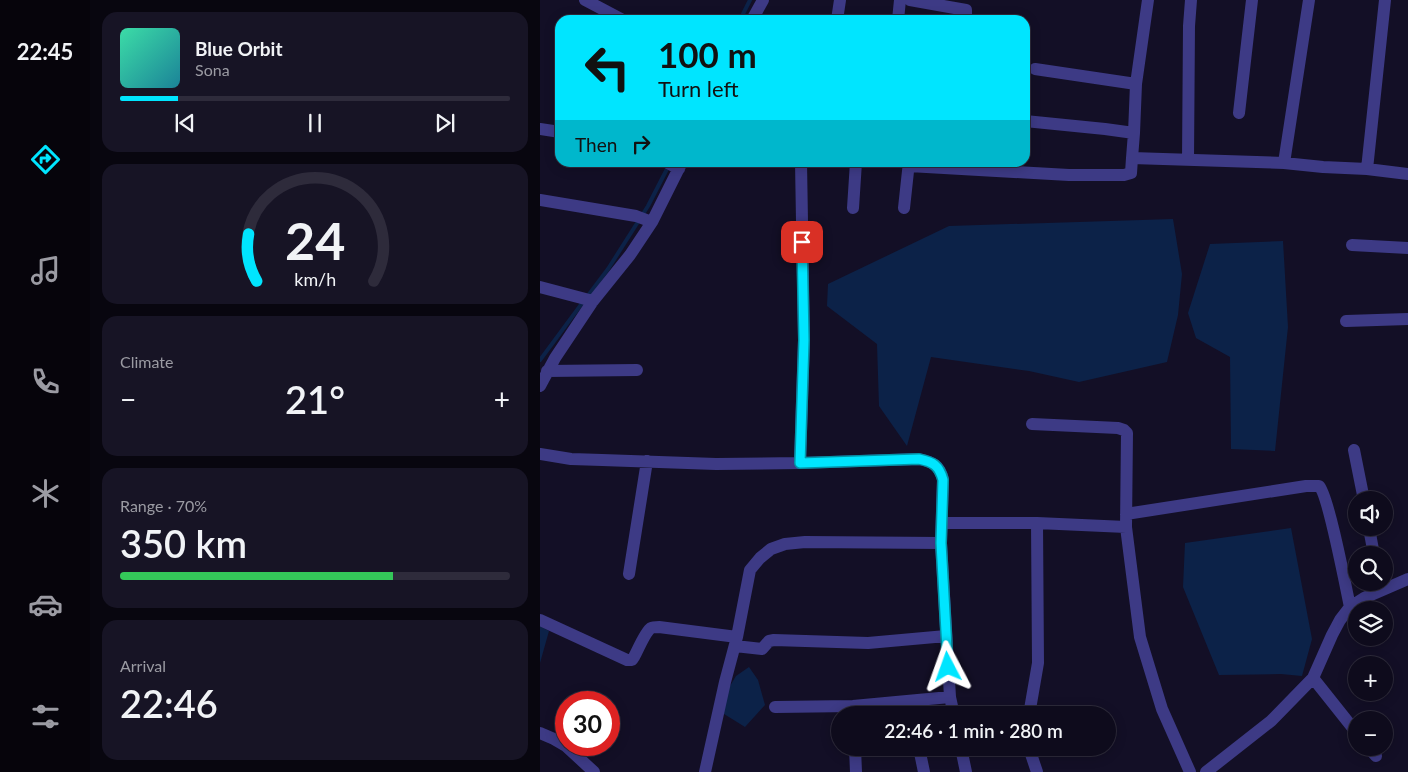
<!DOCTYPE html>
<html lang="en">
<head>
<meta charset="utf-8">
<style>
  :root { --surface:#0e0b1c; --page:#171425; --text:#f1f3f6; --muted:#9b9ba3; --line:#2e2b3b; --accent:#00e5ff }
  body { margin:0; font-family:Lato,sans-serif; background:var(--page); color:var(--text); height:100vh; display:flex; flex-direction:column; font-size:19px; white-space:nowrap }
  * { box-sizing:border-box; margin:0 }
  p { font-size:16px; color:var(--muted) }
  .icon { flex:none; width:28px; height:28px; fill:none; stroke:currentColor; stroke-width:2; stroke-linecap:round; stroke-linejoin:round }
  .map { position:relative; flex:1; overflow:hidden }
  .panel { display:flex; flex-direction:column; gap:12px; padding:12px; background:#08060f; width:450px }
  .panel>* { flex:none }
  .banner { position:absolute; left:15px; top:15px; width:475px; height:152px; border-radius:15px; box-shadow:0 2px 12px #0003,0 0 0 1px var(--line); background:#00e5ff; color:#111; overflow:hidden }
  .buttons { position:absolute; left:808px; top:491px; display:grid; gap:10px }
  .buttons a { display:grid; place-items:center; width:45px; height:45px; border-radius:50%; background:var(--surface); box-shadow:0 2px 12px #0003,0 0 0 1px var(--line); font-size:25px }
  .speed { position:absolute; left:15px; top:691px; display:flex; gap:10px; font-size:25px; font-weight:700; text-align:center }
  .speed>* { display:grid; place-content:center; width:65px; height:65px; border-radius:50%; background:var(--surface); box-shadow:0 2px 12px #0003,0 0 0 1px var(--line); line-height:1 }
  .speed .limit { border:8px solid #d22; background:#fff; color:#111 }
  .pin { position:absolute; display:grid; place-items:center; width:42px; height:42px; color:#fff; margin:-21px; border-radius:10px; box-shadow:0 2px 8px #0006 }
  .me { position:absolute; width:55px; margin:-28px; rotate:356deg; stroke-linejoin:round; filter:drop-shadow(0 0 4px #0008) }
  .turn { display:flex; align-items:center; gap:18px; height:105px; padding:0 20px; font-size:22px }
  .turn .icon { width:65px; height:65px; stroke-width:2.5 }
  .turn b { display:block; font-size:35px; line-height:42px }
  .then { display:flex; align-items:center; height:48px; padding:0 20px; background:#0003; gap:10px; font-size:19px }
  .big { font-size:38px; font-weight:600; line-height:1.1 }
  .panel .tile { flex:1; display:flex; flex-direction:column; justify-content:center; gap:8px; min-width:0; padding:0 18px; border-radius:15px; background:var(--page) }
  .panel .dial { align-items:center; gap:0 }
  .dial svg { height:130px; overflow:visible; fill:none; stroke:var(--line); stroke-width:7; stroke-linecap:round; text-anchor:middle }
  .dial text { fill:var(--text); stroke:none }
  .song { display:flex; align-items:center; gap:15px }
  .cover { width:60px; height:60px; border-radius:8px; background:linear-gradient(135deg,hsl(160 70% 55%),hsl(190 70% 35%)) }
  .played { height:5px; border-radius:2px; background:linear-gradient(90deg,var(--accent) 15%,var(--line) 15%) }
  .keys { display:flex; justify-content:space-around; direction:ltr }
  .heat { display:flex; justify-content:space-between; align-items:center; font-size:28px; direction:ltr }
  .charge { height:8px; border-radius:4px; background:linear-gradient(90deg,#34c759 70%,var(--line) 0) }
  .trip { position:absolute; left:291px; top:706px; width:285px; height:50px; border-radius:25px; background:var(--surface); box-shadow:0 2px 12px #0003,0 0 0 1px var(--line); font-weight:600; line-height:50px; text-align:center }
  main { display:flex; flex:1; min-height:0 }
  .menu { display:flex; flex-direction:column; width:90px; justify-content:space-around; align-items:center; background:#06040b; color:var(--muted) }
  .menu .icon { width:35px; height:35px }
  .menu .active { color:var(--accent) }
  .menu b { font-size:22px; color:var(--text) }
  .map>svg:first-child { display:block }
</style>
</head>
<body>
<main>
<nav class="menu">
<b>22:45</b>
<svg class="icon active" aria-label="directions" viewBox="0 0 24 24"><path d="M12 3l9 9-9 9-9-9zM9 14v-3h6M13 9l2 2-2 2"/></svg>
<svg class="icon" aria-label="music" viewBox="0 0 24 24"><path d="M9 18V5l10-2v13"/><circle cx="6" cy="18" r="3"/><circle cx="16" cy="16" r="3"/></svg>
<svg class="icon" aria-label="phone" viewBox="0 0 24 24"><path d="M5 4h4l2 5-3 2q2 4 5 5l2-3 5 2v4C11 20 4 13 5 4z"/></svg>
<svg class="icon" aria-label="climate" viewBox="0 0 24 24"><path d="M12 3v18M4 7l16 10M4 17L20 7"/></svg>
<svg class="icon" aria-label="car" viewBox="0 0 24 24"><path d="M5 17H2v-5l4-1 3-4h7l3 4 3 1v5h-3M9 17h6M6 11h13"/><circle cx="7" cy="17" r="2"/><circle cx="17" cy="17" r="2"/></svg>
<svg class="icon" aria-label="filters" viewBox="0 0 24 24"><path d="M4 7h16M4 17h16"/><circle cx="9" cy="7" r="2"/><circle cx="15" cy="17" r="2"/></svg>
</nav>
<section class="panel">
<div class="tile">
<div class="song"><i class="cover"></i><div><b>Blue Orbit</b><p>Sona</p></div></div>
<div class="played"></div>
<div class="keys"><svg class="icon" aria-label="previous" viewBox="0 0 24 24"><path d="M18 5L8 12l10 7zM5 5v14"/></svg><svg class="icon" aria-label="pause" viewBox="0 0 24 24"><path d="M8 5v14M16 5v14"/></svg><svg class="icon" aria-label="next" viewBox="0 0 24 24"><path d="M6 5l10 7-10 7zM19 5v14"/></svg></div>
</div>
<div class="tile dial"><svg viewBox="0 0 100 80">
<path d="M14 69A42 42 0 1 1 86 69"/>
<path d="M14 69A42 42 0 0 1 9 40" stroke="#00e5ff"/>
<text x="50" y="56" font-size="32" font-weight="700">24</text>
<text x="50" y="72" font-size="11">km/h</text>
</svg></div>
<div class="tile"><p>Climate</p>
<div class="heat"><a>−</a><b class="big">21°</b><a>+</a></div>
</div>
<div class="tile"><p>Range · 70%</p><b class="big">350 km</b><div class="charge"></div></div>
<div class="tile"><p>Arrival</p><b class="big">22:46</b></div>
</section>
<div class="map">
<svg width="868" height="772" viewBox="0 0 868 772">
  <rect width="100%" height="100%" fill="#130f26"/>
  <path fill="#0c2248" d="M633,219L642,274L638,315L627,362L539,382L489,371L391,357L367,446L339,406L337,344L287,306L288,284L409,226Z
    M743,241L748,327L735,451L691,449L690,357L656,338L648,313L670,244Z
    M751,528L772,639L762,676L741,674L679,675L643,587L645,543Z
    M0,626L9,631L0,663Z
    M209,667L218,680L225,705L205,727L176,709L196,676Z"/>
  <g fill="none" stroke-linecap="round" stroke-linejoin="round">
    <path stroke="#0c2248" stroke-width="4" d="M200,20L210,0
      M47,297L68,269L108,206L128,167
      M0,360L43,302"/>
    <path stroke="#3d3a85" stroke-width="12" d="M45,0L83,20
      M370,0L426,10V20
      M212,20L223,0
      M297,20L300,0
      M358,20L360,0
      M495,69L596,84
      M699,113L712,0
      M485,121L565,129L594,133L592,158L744,163L783,167L827,169L868,174
      M0,129L20,132
      M594,133L596,84L608,0
      M648,159L649,26L651,0
      M126,162L139,169
      M744,163L769,0
      M369,166L529,175H584L591,173L592,158
      M827,169L845,0
      M0,200L96,216L112,222
      M313,208L316,162
      M364,208L369,162
      M812,245L868,248
      M0,287L53,301
      M806,321L868,319
      M7,371L97,370
      M0,386L15,358L53,301L90,255L112,222L142,162
      M492,424L578,428L584,430L587,433L586,527L600,637L622,709L650,772
      M814,450L824,500
      M0,454L31,459L62,460L176,464L260,463L379,459C393,462 399,465 403,479L401,543L410,697L414,715
      M260,463L264,340L261,162
      M586,514L766,486H779C788,494 806,588 810,607
      M403,523H497
      M829,528L834,555
      M89,574L107,461
      M0,620L87,660H92L94,657C98,650 105,632 111,628C113,627 117,627 119,627L197,637
      M195,646L222,649L229,641L234,640L328,643L406,636
      M773,678L816,732
      M370,701L373,715
      M235,707L313,706L410,697
      M489,715L498,663L497,523L586,527
      M0,733L14,739L26,746L54,772
      M315,748L316,772
      M379,748L384,772
      M421,748L426,772
      M489,748L497,772
      M829,748L836,756
      M165,772L185,682L197,637L210,570L220,558L231,549L245,544L265,542L401,543
      M666,772L731,721L773,678L792,635L800,620L810,607L824,598L868,579"/>
  </g>
  <g fill="none" stroke-linecap="round" stroke-linejoin="round">
    <defs>
      <path id="route" d="M262,242L264,340L260,463L379,459C393,462 399,465 403,480L401,543L408,667"/>
    </defs>
    <use href="#route" stroke="#0095a6" stroke-width="12"/>
    <use href="#route" stroke="#00e5ff" stroke-width="9"/>
  </g>
</svg>
<div class="buttons">
<a><svg class="icon" aria-label="sound" viewBox="0 0 24 24"><path d="M4 9h4l5-4v14l-5-4H4zM17 9q2 3 0 6"/></svg></a>
<a><svg class="icon" aria-label="search" viewBox="0 0 24 24"><circle cx="10" cy="10" r="6"/><path d="M15 15l6 6"/></svg></a>
<a><svg class="icon" aria-label="layers" viewBox="0 0 24 24"><path d="M12 4l9 5-9 5-9-5zM3 14l9 5 9-5"/></svg></a>
<a>+</a>
<a>−</a>
</div>
<div class="speed"><div class="limit">30</div></div>
<div class="pin" style="left:262px;top:242px;background:#d93025"><svg class="icon" aria-label="arrive" viewBox="0 0 24 24"><path d="M6 21V4h12l-3 4 3 4H6"/></svg></div>
<svg class="me" style="left:408px;top:667px" viewBox="-20 -20 40 40"><path d="M0-17L14 15 0 8-14 15z" fill="#00e5ff" stroke="#fff" stroke-width="4"/></svg>
<div class="trip">22:46 · 1 min · 280 m</div>
<div class="banner">
<div class="turn"><svg class="icon" aria-label="left" viewBox="0 0 24 24"><path d="M17 20v-9H6M10 6l-5 5 5 5"/></svg><div><b>100 m</b>Turn left</div></div>
<div class="then">Then<svg class="icon" aria-label="right" viewBox="0 0 24 24"><path d="M7 20v-9h11M14 6l5 5-5 5"/></svg></div>
</div>
</div>
</main>
</body>
</html>
